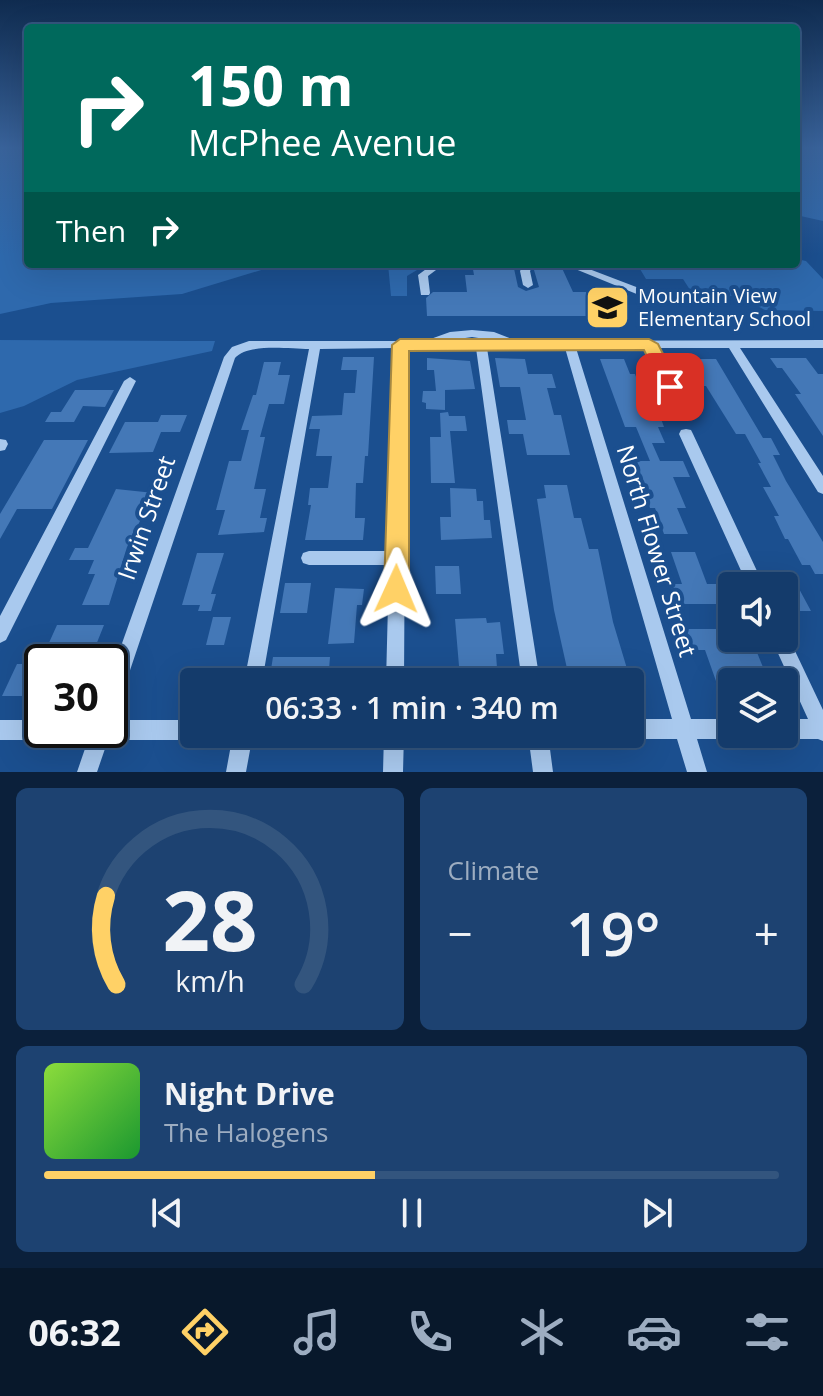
<!DOCTYPE html>
<html lang="en">
<head>
<meta charset="utf-8">
<style>
  :root { --surface:#143b6b; --page:#1d4271; --text:#f1f3f6; --muted:#9dadc1; --line:#33557e; --accent:#ffd166 }
  body { margin:0; font-family:"Open Sans",sans-serif; background:var(--page); color:var(--text); height:100vh; display:flex; flex-direction:column; font-size:30px; white-space:nowrap }
  * { box-sizing:border-box; margin:0 }
  p { font-size:26px; color:var(--muted) }
  .icon { flex:none; width:44px; height:44px; fill:none; stroke:currentColor; stroke-width:2; stroke-linecap:round; stroke-linejoin:round }
  .map { position:relative; height:772px; overflow:hidden }
  .side { display:flex; flex-direction:column; gap:16px; padding:16px; background:#0b203b; flex:1 }
  .side>* { flex:none }
  .banner { position:absolute; left:24px; top:24px; width:776px; height:244px; border-radius:8px; box-shadow:0 8px 32px #0002,0 0 0 2px var(--line); background:#00695c; color:#fff; overflow:hidden }
  .fabs { position:absolute; left:718px; top:572px; display:grid; gap:16px }
  .fabs a { display:grid; place-items:center; width:80px; height:80px; border-radius:8px; background:var(--surface); box-shadow:0 8px 32px #0002,0 0 0 2px var(--line); font-size:40px }
  .speed { position:absolute; left:24px; top:644px; display:flex; gap:16px; font-size:40px; font-weight:700; text-align:center }
  .speed>* { display:grid; place-content:center; width:104px; height:104px; border-radius:50%; background:var(--surface); box-shadow:0 8px 32px #0002,0 0 0 2px var(--line); line-height:1 }
  .speed .limit { border:4px solid #111; border-radius:12px; background:#fff; color:#111 }
  .pin { position:absolute; display:grid; place-items:center; width:68px; height:68px; color:#fff; margin:-34px; border-radius:16px; box-shadow:0 4px 12px #0006 }
  .me { position:absolute; width:88px; margin:-44px; rotate:1deg; stroke-linejoin:round; filter:drop-shadow(0 0 6px #0008) }
  .turn { display:flex; align-items:center; gap:28px; height:168px; padding:0 32px; font-size:36px }
  .turn .icon { width:104px; height:104px; stroke-width:2.5 }
  .turn b { display:block; font-size:56px; line-height:68px }
  .then { display:flex; align-items:center; height:76px; padding:0 32px; background:#0003; gap:16px; font-size:30px }
  .big { font-size:60px; font-weight:600; line-height:1.1 }
  .side .card { flex:1; display:flex; flex-direction:column; justify-content:center; gap:12px; min-width:0; padding:0 28px; border-radius:12px; background:var(--page) }
  .side .dial { align-items:center; gap:0 }
  .dial svg { height:208px; overflow:visible; fill:none; stroke:var(--line); stroke-width:7; stroke-linecap:round; text-anchor:middle }
  .dial text { fill:var(--text); stroke:none }
  .song { display:flex; align-items:center; gap:24px }
  .cover { width:96px; height:96px; border-radius:12px; background:linear-gradient(135deg,hsl(90 70% 55%),hsl(130 70% 35%)) }
  .played { height:8px; border-radius:4px; background:linear-gradient(90deg,var(--accent) 45%,var(--line) 45%) }
  .keys { display:flex; justify-content:space-around; direction:ltr }
  .heat { display:flex; justify-content:space-between; align-items:center; font-size:44px; direction:ltr }
  .side .tiles { flex:1; display:grid; gap:16px; grid-template-columns:1fr 1fr }
  .card:last-child { grid-column:span 2 }
  .trip { position:absolute; left:180px; top:668px; width:464px; height:80px; border-radius:8px; background:var(--surface); box-shadow:0 8px 32px #0002,0 0 0 2px var(--line); font-weight:600; line-height:80px; text-align:center }
  .dock { display:flex; height:128px; justify-content:space-around; align-items:center; background:#08182b; color:var(--muted) }
  .dock .icon { width:56px; height:56px }
  .dock .on { color:var(--accent) }
  .dock b { font-size:36px; color:var(--text) }
  .map>svg:first-child { display:block }
</style>
</head>
<body>
<div class="map">
<svg width="823" height="772" viewBox="0 0 823 772">
  <rect width="100%" height="100%" fill="#1b4f8f"/>
  <path fill="#2e69ad" d="M0,147H28V264H281L182,294L51,303L0,314Z
    M796,147H823V221L796,215Z
    M796,259L806,261L823,279V311L765,310L739,296H694L683,279H646L637,264H796Z
    M388,264L422,267L407,276V296H391Z
    M0,340L187,341H215L212,351L77,380L24,406L0,413Z"/>
  <path fill="#4478b7" d="M472,264H513L518,287L526,291L539,287L534,270L536,266H561L573,292H615L625,316H427L426,298L433,292H467L465,275H474Z
    M343,357H374L368,456H365L363,483H356L355,518H365L363,540H305L311,505H308L310,488H328L332,456H316L320,429H309L312,416L342,415L344,393H355L357,370H341Z
    M427,358L470,361L475,389L445,390V410L426,409V403L422,402L423,391H436L434,370H427Z
    M495,358L525,359L528,374H552L556,388H547L554,415H561L570,455H527L523,434H509L507,420H526L520,387H500Z
    M770,358H806L818,374H823V436L795,394H801L782,368H777Z
    M600,359H624L630,374H635L649,413H659L664,427H658L665,443H652L660,461H683L690,477H673L686,508H677L688,534H664L655,508H650L637,461H650L636,427H625Z
    M688,359H716L763,438H771L780,455H773L786,481L823,542V574H815L810,565H802L788,539H785L774,516H779L763,487H771L758,463H761L745,434H736L706,386H702Z
    M264,362H281L278,375H290L284,404H269L260,437H265L254,489H266L260,518H267L264,532L218,535L225,510H216L229,461H241L249,430H241L253,395H256Z
    M75,390H114L105,407L83,406L74,422H45L51,412H61Z
    M448,412L449,416H465L467,431H450L455,483H431L430,437H441L440,413Z
    M161,415H187L180,432H161L153,452L109,453L125,422H158Z
    M44,440H88L52,509H17L0,539V514Z
    M544,485H567L574,518H581L589,549H598L613,622L631,682H570L554,610L537,499L546,498Z
    M450,488L476,489L477,501H483L484,520H490L492,538L441,540L440,517H451Z
    M116,489L154,493L127,547L109,605H82L95,574H88L94,560H69L75,548H88Z
    M671,552H695L707,584H732V604H677L670,584H682Z
    M197,553H224L211,594H216L211,611H198L200,605H182Z
    M435,566H459L461,594H436Z
    M285,583H311L307,613H280Z
    M797,585L811,611H787L784,585Z
    M335,588L364,589L362,605H357L354,643L328,644Z
    M213,617H231L224,645H206Z
    M486,618L487,623L500,622L504,654H496L498,682H440L439,666H459L455,619Z
    M57,625H104L94,650H75L77,645H48Z
    M686,629H732V638H768L773,650H756L769,682H732V698H722L705,650H693Z
    M273,657H330L328,682H269Z
    M17,664H42V696H2Z"/>
  <g fill="none" stroke-linecap="round" stroke-linejoin="round">
    <path fill="#a9c9ee" fill-rule="evenodd" d="M433,264H444L428,276L430,293L429,295H421L418,275Z
      M524,264H534L530,271L533,285L528,288L523,285L520,271Z
      M563,264H576L652,293L659,303L654,306L650,305L644,297Z
      M472,330L494,332L517,341L823,340V348H740L823,476V494L818,492L729,348H657L676,387L670,391L664,387L645,348H576L691,719H732V734H740L732,739H697L707,772H687L677,739H630L622,734H630V719H672L565,348H487L540,682H522L476,348H406L404,682H386L389,565H309L303,563L301,558L303,553L309,551H389L394,348L320,349L262,682H244L309,349C289,349 248,343 235,358L119,703L117,710L110,712V677L224,357L232,347L249,341H425L450,332ZM472,337L498,341H445Z
      M130,377L136,381L6,640L0,643V616L124,381Z
      M686,429L691,430L693,434L764,586H748L679,434L681,430Z
      M0,439L6,440L8,444L5,450L0,451Z
      M784,631L786,632L823,710V741L818,739H784L776,734H784V719H808L771,638H784Z
      M0,720H42V730H110V720H194V734H202L201,737L194,740H108L97,772H77L88,740H0Z
      M233,734H253L246,772H226Z
      M384,734H404L403,772H383Z
      M528,734H548L553,772H533Z"/>
  </g>
  <linearGradient id="sky" x2="0" y2="1"><stop stop-color="#0f2b4f"/><stop offset="0.58" stop-color="#39639b"/><stop offset="1" stop-color="#39639b" stop-opacity="0"/></linearGradient>
  <rect width="823" height="255" fill="url(#sky)"/>
  <path fill="#ffd166" stroke="#a68842" stroke-width="2" d="M400,339H649L658,344L680,387L670,394L664,392L644,350L409,351V589L405,598L396,601L387,598L384,589L392,345Z"/>
  <defs>
    <symbol id="school-square" viewBox="-11 -11 22 22"><rect x="-9" y="-9" width="18" height="18" rx="4" fill="#ffd166" stroke="#1b4f8f"/><path d="M0-5L7-2L0 1L-7-2ZM-4 1L0 2.5L4 1V4Q0 6-4 4Z" fill="#111"/></symbol>
  </defs>
  <g fill-rule="evenodd">
    <use href="#school-square" x="582" y="282" width="51" height="51"/>
  </g>
  <g text-anchor="middle" stroke-width="8" stroke-linejoin="round" paint-order="stroke">
    <g font-size="20" fill="#fff" stroke="#1b4f8f" text-anchor="start">
      <text x="638" y="303">Mountain View<tspan x="638" dy="23">Elementary School</tspan></text>
    </g>
    <g font-size="24" fill="#fff" stroke="#1b4f8f">
      <text transform="translate(147 518) rotate(-71)" y="8">Irwin Street</text>
      <text transform="translate(656 551) rotate(73)" y="8">North Flower Street</text>
    </g>
  </g>
</svg>
<div class="fabs">
<a><svg class="icon" aria-label="sound" viewBox="0 0 24 24"><path d="M4 9h4l5-4v14l-5-4H4zM17 9q2 3 0 6"/></svg></a>
<a><svg class="icon" aria-label="layers" viewBox="0 0 24 24"><path d="M12 4l9 5-9 5-9-5zM3 14l9 5 9-5"/></svg></a>
</div>
<div class="speed"><div class="limit">30</div></div>
<div class="pin" style="left:670px;top:387px;background:#d93025"><svg class="icon" aria-label="arrive" viewBox="0 0 24 24"><path d="M6 21V4h12l-3 4 3 4H6"/></svg></div>
<svg class="me" style="left:396px;top:589px" viewBox="-20 -20 40 40"><path d="M0-17L14 15 0 8-14 15z" fill="#ffd166" stroke="#fff" stroke-width="4"/></svg>
<div class="trip">06:33 · 1 min · 340 m</div>
<div class="banner">
<div class="turn"><svg class="icon" aria-label="right" viewBox="0 0 24 24"><path d="M7 20v-9h11M14 6l5 5-5 5"/></svg><div><b>150 m</b>McPhee Avenue</div></div>
<div class="then">Then<svg class="icon" aria-label="right" viewBox="0 0 24 24"><path d="M7 20v-9h11M14 6l5 5-5 5"/></svg></div>
</div>
</div>
<section class="side">
<div class="tiles">
<div class="card dial"><svg viewBox="0 0 100 80">
<path d="M14 69A42 42 0 1 1 86 69"/>
<path d="M14 69A42 42 0 0 1 10 35" stroke="#ffd166"/>
<text x="50" y="56" font-size="32" font-weight="700">28</text>
<text x="50" y="72" font-size="11">km/h</text>
</svg></div>
<div class="card"><p>Climate</p>
<div class="heat"><a>−</a><b class="big">19°</b><a>+</a></div>
</div>
<div class="card">
<div class="song"><i class="cover"></i><div><b>Night Drive</b><p>The Halogens</p></div></div>
<div class="played"></div>
<div class="keys"><svg class="icon" aria-label="previous" viewBox="0 0 24 24"><path d="M18 5L8 12l10 7zM5 5v14"/></svg><svg class="icon" aria-label="pause" viewBox="0 0 24 24"><path d="M8 5v14M16 5v14"/></svg><svg class="icon" aria-label="next" viewBox="0 0 24 24"><path d="M6 5l10 7-10 7zM19 5v14"/></svg></div>
</div>
</div>
</section>
<nav class="dock">
<b>06:32</b>
<svg class="icon on" aria-label="directions" viewBox="0 0 24 24"><path d="M12 3l9 9-9 9-9-9zM9 14v-3h6M13 9l2 2-2 2"/></svg>
<svg class="icon" aria-label="music" viewBox="0 0 24 24"><path d="M9 18V5l10-2v13"/><circle cx="6" cy="18" r="3"/><circle cx="16" cy="16" r="3"/></svg>
<svg class="icon" aria-label="phone" viewBox="0 0 24 24"><path d="M5 4h4l2 5-3 2q2 4 5 5l2-3 5 2v4C11 20 4 13 5 4z"/></svg>
<svg class="icon" aria-label="climate" viewBox="0 0 24 24"><path d="M12 3v18M4 7l16 10M4 17L20 7"/></svg>
<svg class="icon" aria-label="car" viewBox="0 0 24 24"><path d="M5 17H2v-5l4-1 3-4h7l3 4 3 1v5h-3M9 17h6M6 11h13"/><circle cx="7" cy="17" r="2"/><circle cx="17" cy="17" r="2"/></svg>
<svg class="icon" aria-label="filters" viewBox="0 0 24 24"><path d="M4 7h16M4 17h16"/><circle cx="9" cy="7" r="2"/><circle cx="15" cy="17" r="2"/></svg>
</nav>
</body>
</html>
